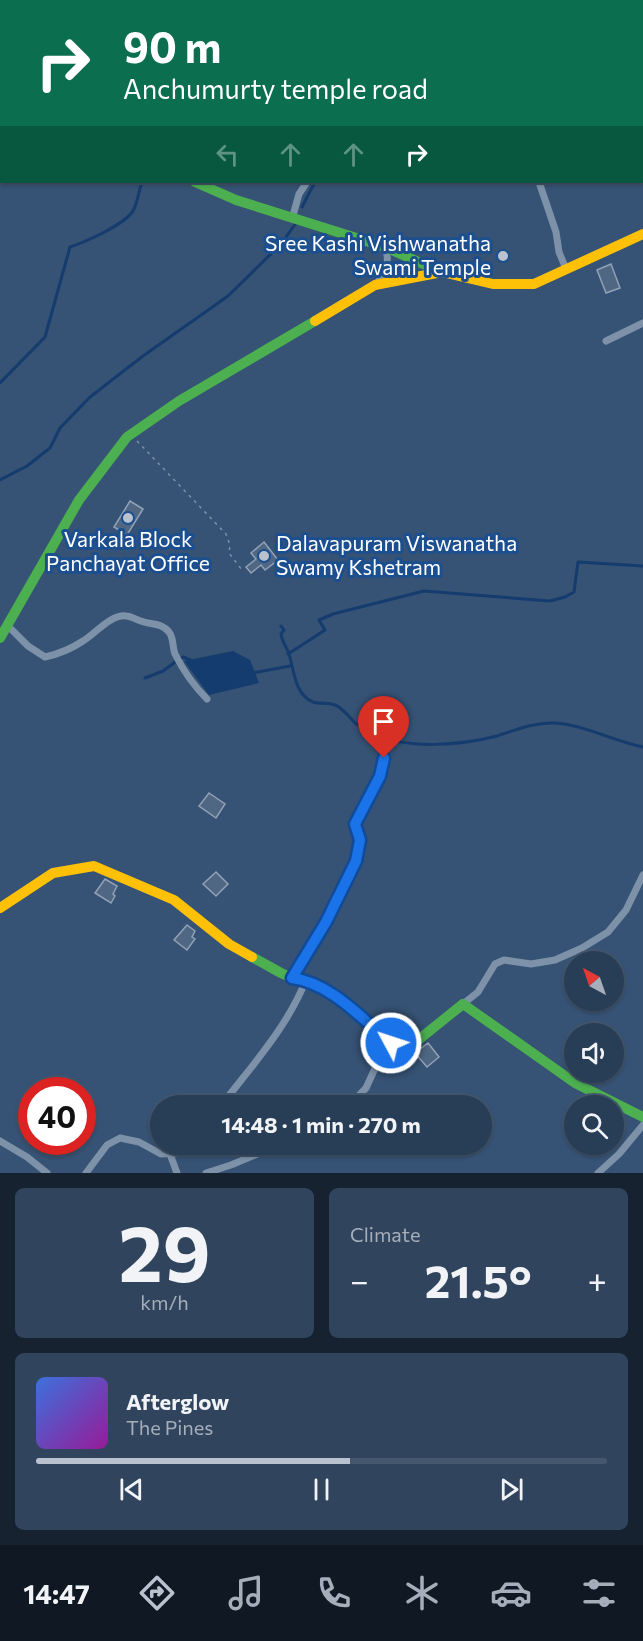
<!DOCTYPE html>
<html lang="en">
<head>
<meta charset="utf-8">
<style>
  :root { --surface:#283e57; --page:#30455d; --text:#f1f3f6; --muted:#a5aeba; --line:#44576d; --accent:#b9c2ce }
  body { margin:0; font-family:Commissioner,sans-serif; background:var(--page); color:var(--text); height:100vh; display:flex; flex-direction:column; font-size:22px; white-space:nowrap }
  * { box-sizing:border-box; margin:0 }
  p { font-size:20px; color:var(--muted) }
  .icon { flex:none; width:33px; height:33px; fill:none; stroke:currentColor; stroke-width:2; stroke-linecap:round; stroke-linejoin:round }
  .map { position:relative; height:1173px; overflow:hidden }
  .drawer { display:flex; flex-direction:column; gap:15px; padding:15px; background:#162230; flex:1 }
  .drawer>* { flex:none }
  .guide { position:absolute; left:0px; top:0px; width:644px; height:183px; box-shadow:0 2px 4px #0004,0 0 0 2px var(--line); background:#0b6e4f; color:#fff; overflow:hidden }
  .needle { width:39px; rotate:320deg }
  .controls { position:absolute; left:564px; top:951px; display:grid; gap:12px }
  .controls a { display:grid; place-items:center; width:60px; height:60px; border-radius:50%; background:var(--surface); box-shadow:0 2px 4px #0004,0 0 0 2px var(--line); font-size:30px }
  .speed { position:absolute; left:18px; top:1077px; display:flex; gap:12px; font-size:30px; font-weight:700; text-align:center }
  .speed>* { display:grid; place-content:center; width:78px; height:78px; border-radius:50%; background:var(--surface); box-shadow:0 2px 4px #0004,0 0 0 2px var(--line); line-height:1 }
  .speed .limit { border:9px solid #d22; background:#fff; color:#111 }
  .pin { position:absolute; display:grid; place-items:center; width:51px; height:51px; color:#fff; margin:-62px -26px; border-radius:50% 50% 50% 0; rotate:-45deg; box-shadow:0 0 6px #0007 }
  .pin .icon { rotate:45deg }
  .me { position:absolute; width:66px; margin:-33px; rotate:310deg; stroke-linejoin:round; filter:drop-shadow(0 0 4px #0008) }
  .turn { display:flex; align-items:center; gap:21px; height:126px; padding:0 24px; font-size:27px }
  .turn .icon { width:78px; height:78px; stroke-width:2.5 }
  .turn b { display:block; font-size:42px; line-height:51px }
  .lanes { display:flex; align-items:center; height:57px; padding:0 24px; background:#0003; justify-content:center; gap:30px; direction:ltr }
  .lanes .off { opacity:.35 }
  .big { font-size:45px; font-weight:700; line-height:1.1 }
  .drawer .card { flex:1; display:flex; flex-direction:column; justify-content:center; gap:9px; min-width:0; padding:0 21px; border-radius:9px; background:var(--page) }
  .drawer .dial { align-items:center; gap:0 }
  .dial b { font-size:78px; line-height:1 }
  .song { display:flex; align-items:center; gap:18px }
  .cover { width:72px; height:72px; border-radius:9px; background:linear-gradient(135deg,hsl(220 70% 55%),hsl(300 70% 35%)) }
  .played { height:6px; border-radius:3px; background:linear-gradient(90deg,var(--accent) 55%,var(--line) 55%) }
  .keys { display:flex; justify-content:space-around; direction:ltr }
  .heat { display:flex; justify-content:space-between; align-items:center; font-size:33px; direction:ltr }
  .drawer .tiles { flex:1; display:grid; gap:15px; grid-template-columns:1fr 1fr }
  .card:last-child { grid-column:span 2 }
  .trip { position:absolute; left:150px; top:1095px; width:342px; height:60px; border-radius:30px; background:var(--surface); box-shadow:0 2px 4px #0004,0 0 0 2px var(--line); font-weight:700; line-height:60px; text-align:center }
  .tabs { display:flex; height:96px; justify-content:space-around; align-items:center; background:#101923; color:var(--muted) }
  .tabs .icon { width:42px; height:42px }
  .tabs .current { color:var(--accent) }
  .tabs b { font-size:27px; color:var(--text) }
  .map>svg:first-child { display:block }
</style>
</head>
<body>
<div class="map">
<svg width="643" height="1173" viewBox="0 0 643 1173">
  <rect width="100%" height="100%" fill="#365274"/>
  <path fill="#153c6e" d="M233,651L250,660L259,683L209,695L184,661Z"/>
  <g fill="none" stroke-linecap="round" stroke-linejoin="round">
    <path stroke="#153c6e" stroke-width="3" d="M342,0V2
      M159,2L160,0
      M302,207L315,182
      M0,383L45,337L70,247C85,242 127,224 134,209C138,200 139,190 142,182
      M0,480L27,466L50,448L60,428L90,397L143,356L228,296L281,244L296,223
      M281,626L284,630L281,634C282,641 285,645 288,651C294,666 293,694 313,702C321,705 330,701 339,707C345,712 350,717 355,723C358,725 371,732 375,734C408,750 462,745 497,736C516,730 534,722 555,723C585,725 613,741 643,747
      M288,654L325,630L319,620L333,614L424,591L550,601L565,597L574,592L578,562L643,566
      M180,659L183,657L195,662
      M253,673L290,666
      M145,678L163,671L178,660"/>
  </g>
  <path fill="#506783" stroke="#92a2b6" stroke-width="1.5" d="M611,264L620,288L606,293L597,270Z
    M130,501L143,509L127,535L114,527Z
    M264,542L278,560L265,570L261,565L251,573L246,567L256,559L251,553Z
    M209,793L225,804L216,818L199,806Z
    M216,872L228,884L216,896L203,884Z
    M105,879L117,886L113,894L115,896L111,903L95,893Z
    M187,925L195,931L192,937L195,939L187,950L174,940Z
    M428,1043L439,1057L427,1067L415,1053Z"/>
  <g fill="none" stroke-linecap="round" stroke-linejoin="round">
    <path stroke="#7d92a8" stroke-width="1.5" stroke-dasharray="3 4.5" stroke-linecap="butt" d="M137,441L226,534L230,545L229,553L242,570"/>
    <path stroke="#7d92a8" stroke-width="7" d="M7,0V2
      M169,2V0
      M334,2V0
      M539,182L556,232L559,252L566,269
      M292,219L299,194L307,182
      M377,283C387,272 390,261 385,247
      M606,341L643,323
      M7,625L28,646L45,657C59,654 71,649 83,641C95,634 111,614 126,616C132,616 138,621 144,622C153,625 162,623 169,632C174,638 172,646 175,654C183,670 195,687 207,699
      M292,978L326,922L356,861L360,840L355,824L380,776L384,757
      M463,1004L478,992L495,964L504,960L531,964L555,960L582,948L608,932L626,910L643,875
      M221,1106C253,1064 286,1029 306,980
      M349,1106L366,1088L378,1062L391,1043
      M0,1141L27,1157L47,1173
      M170,1154L177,1173
      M86,1173L107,1145L120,1138L139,1142L161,1154L179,1153L188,1144
      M206,1173L231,1165L281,1144
      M598,1173L619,1154L643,1125"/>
    <path stroke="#4caf50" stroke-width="10" d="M0,124H2
      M195,182L236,200L385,247L441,272
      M0,638L79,500L127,437L179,401L315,321
      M252,957L281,973L292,978L306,980L330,993L391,1043L407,1049L463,1004L575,1083L643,1117"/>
    <path stroke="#ffc107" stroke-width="10" d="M315,321L375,285L442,272L493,284H534L643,234
      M0,908L53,873L94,866L174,900L229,944L252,957"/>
  </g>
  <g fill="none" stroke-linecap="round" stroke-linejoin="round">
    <defs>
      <path id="route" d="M384,758L380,776L355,824L360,840L356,861L326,922L292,978C331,983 362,1019 391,1043"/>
    </defs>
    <use href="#route" stroke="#114b97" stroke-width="15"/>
    <use href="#route" stroke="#1a73e8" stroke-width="10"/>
  </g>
  <g fill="#b9c2ce" stroke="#1b4f8f" stroke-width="2">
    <circle cx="503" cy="256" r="6"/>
    <circle cx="128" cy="518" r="6"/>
    <circle cx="264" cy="556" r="6"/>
  </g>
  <g text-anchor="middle" stroke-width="6" stroke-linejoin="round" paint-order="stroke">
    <g font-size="21" fill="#fff" stroke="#1b4f8f" text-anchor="end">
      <text x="491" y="251">Sree Kashi Vishwanatha<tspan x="491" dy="24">Swami Temple</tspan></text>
      <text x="128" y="547" text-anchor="middle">Varkala Block<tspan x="128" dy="24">Panchayat Office</tspan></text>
      <text x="276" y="551" text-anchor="start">Dalavapuram Viswanatha<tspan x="276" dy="24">Swamy Kshetram</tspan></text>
    </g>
  </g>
</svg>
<div class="controls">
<a><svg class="needle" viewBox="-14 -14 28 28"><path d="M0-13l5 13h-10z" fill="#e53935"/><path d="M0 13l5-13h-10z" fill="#a5aeba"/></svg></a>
<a><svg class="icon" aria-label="sound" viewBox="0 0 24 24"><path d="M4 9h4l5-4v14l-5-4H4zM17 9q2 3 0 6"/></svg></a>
<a><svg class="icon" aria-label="search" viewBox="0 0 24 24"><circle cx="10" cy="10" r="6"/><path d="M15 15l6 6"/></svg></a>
</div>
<div class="speed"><div class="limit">40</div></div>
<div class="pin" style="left:384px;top:758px;background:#d93025"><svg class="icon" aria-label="arrive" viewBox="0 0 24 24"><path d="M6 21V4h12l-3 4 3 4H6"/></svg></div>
<svg class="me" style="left:391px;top:1043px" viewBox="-20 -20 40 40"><circle r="17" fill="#1a73e8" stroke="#fff" stroke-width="3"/><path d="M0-11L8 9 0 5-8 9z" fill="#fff"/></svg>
<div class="trip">14:48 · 1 min · 270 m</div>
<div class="guide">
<div class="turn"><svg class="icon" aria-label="right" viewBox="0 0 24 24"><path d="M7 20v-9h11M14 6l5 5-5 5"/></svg><div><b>90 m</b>Anchumurty temple road</div></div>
<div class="lanes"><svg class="icon off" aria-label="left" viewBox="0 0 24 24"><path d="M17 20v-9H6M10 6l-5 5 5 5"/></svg><svg class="icon off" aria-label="ahead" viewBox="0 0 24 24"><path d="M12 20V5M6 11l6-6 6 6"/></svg><svg class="icon off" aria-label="ahead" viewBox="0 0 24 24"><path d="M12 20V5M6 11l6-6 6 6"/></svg><svg class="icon" aria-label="right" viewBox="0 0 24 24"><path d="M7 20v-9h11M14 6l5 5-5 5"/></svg></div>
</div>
</div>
<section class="drawer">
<div class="tiles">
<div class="card dial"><b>29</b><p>km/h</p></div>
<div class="card"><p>Climate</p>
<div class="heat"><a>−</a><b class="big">21.5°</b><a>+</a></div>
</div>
<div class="card">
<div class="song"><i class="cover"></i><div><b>Afterglow</b><p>The Pines</p></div></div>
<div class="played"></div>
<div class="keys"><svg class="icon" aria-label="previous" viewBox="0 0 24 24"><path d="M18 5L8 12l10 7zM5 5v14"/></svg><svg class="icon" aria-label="pause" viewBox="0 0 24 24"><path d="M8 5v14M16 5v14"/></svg><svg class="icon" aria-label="next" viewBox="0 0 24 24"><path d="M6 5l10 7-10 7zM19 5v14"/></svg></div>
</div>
</div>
</section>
<nav class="tabs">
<b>14:47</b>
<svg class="icon current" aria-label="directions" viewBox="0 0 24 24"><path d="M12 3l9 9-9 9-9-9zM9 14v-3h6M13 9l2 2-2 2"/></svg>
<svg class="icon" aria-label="music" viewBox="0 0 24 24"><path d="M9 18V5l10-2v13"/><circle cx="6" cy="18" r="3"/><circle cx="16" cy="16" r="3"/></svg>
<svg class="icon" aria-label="phone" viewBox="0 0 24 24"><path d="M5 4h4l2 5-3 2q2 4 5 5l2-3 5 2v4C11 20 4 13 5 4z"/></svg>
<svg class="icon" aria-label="climate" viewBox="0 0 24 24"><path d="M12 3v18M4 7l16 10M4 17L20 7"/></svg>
<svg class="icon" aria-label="car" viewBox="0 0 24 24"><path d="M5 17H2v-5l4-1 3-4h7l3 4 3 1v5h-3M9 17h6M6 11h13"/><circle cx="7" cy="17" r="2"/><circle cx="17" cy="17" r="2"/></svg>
<svg class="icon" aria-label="filters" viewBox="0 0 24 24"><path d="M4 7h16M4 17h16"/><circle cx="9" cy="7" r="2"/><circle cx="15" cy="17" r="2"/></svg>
</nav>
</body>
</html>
